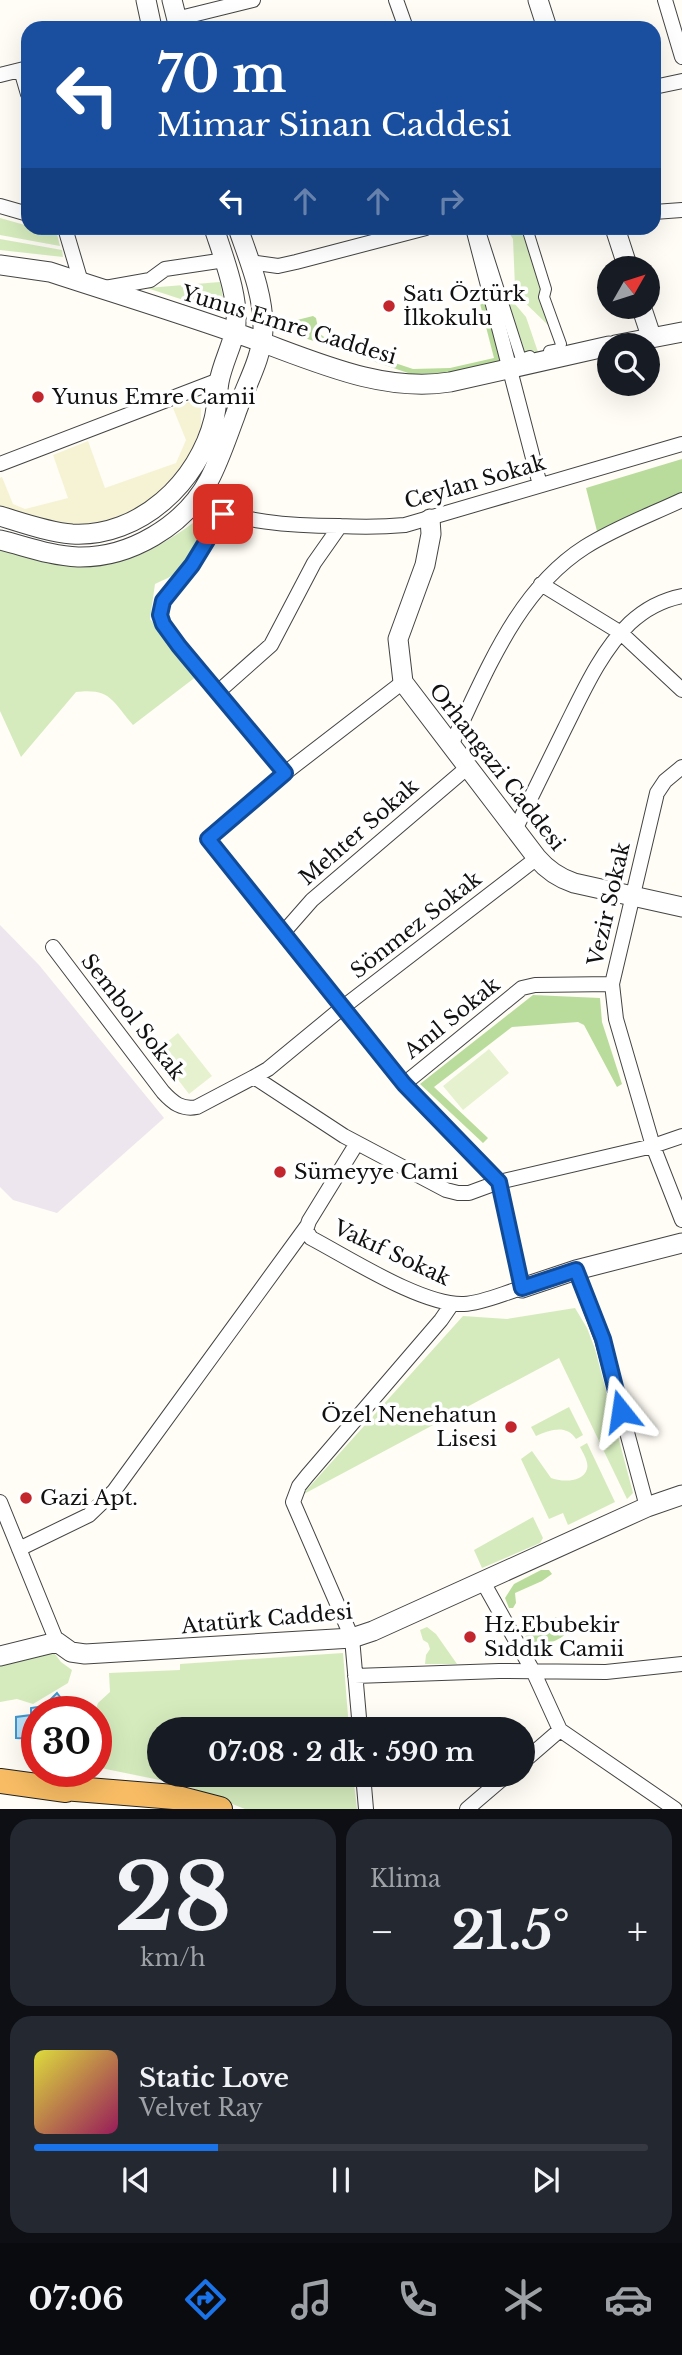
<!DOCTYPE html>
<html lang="tr">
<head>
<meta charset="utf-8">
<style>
  :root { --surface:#171b24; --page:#242831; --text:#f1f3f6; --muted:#9ea1a6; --line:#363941; --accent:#1a73e8 }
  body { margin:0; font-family:"Libre Baskerville",serif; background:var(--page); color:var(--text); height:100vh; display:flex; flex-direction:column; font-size:26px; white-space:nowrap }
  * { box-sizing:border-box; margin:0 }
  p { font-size:23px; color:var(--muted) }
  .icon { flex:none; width:38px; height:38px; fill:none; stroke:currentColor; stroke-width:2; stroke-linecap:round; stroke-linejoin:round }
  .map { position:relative; height:1809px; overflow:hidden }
  .details { display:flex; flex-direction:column; gap:10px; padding:10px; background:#0d0f14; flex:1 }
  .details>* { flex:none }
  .hud { position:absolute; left:21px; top:21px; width:640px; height:214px; border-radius:21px; box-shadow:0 7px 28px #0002; background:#1a4fa0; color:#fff; overflow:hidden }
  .needle { width:46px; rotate:51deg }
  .controls { position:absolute; left:597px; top:256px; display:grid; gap:14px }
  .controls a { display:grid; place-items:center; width:63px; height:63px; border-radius:50%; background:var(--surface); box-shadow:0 7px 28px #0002; font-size:35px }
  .speed { position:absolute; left:21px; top:1696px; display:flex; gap:14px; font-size:35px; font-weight:700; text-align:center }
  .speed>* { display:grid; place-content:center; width:91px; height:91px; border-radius:50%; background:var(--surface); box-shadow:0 7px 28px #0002; line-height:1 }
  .speed .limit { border:10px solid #d22; background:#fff; color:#111 }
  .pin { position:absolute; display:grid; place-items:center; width:60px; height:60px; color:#fff; margin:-30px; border-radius:14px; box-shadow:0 4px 10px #0006 }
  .me { position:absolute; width:77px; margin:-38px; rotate:345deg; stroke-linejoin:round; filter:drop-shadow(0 0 5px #0008) }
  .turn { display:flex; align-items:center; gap:24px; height:147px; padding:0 21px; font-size:32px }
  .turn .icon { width:91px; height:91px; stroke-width:2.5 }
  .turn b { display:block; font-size:49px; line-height:60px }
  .lanes { display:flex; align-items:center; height:66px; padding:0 21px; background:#0003; justify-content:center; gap:35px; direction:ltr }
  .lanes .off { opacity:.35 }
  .big { font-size:52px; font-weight:700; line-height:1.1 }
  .details .widget { flex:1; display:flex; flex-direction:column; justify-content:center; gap:10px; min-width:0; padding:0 24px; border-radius:21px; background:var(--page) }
  .details .dial { align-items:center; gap:0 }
  .dial b { font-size:91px; line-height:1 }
  .song { display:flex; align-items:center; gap:21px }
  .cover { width:84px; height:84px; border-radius:10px; background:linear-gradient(135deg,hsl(60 70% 55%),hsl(330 70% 35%)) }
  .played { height:7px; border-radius:4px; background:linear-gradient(90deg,var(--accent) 30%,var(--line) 30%) }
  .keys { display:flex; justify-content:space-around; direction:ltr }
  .heat { display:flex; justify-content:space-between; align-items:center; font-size:38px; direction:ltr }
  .details .tiles { flex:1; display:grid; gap:10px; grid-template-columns:1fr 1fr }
  .widget:last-child { grid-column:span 2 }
  .trip { position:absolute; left:147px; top:1717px; width:388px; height:70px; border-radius:35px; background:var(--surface); box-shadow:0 7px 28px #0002; font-weight:700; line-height:70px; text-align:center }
  .tabs { display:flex; height:112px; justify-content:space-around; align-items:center; background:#090b0e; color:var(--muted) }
  .tabs .icon { width:49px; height:49px }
  .tabs .on { color:var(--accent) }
  .tabs b { font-size:32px; color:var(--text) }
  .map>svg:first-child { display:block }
</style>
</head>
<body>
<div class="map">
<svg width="682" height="1809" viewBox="0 0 682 1809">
  <rect width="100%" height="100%" fill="#fffdf5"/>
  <path fill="#eee6ef" d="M0,925L39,965L164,1118L57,1213L13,1200L0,1187Z"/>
  <path fill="#f6f3d4" d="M199,398L201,409V426L194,445L183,466L155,496L137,508L117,518L87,525L65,524L41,520L0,506V478L2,477L13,504L25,509L68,498L53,455L88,441L105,488L176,463L186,440L173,408Z"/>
  <path fill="#d5ebbd" d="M0,218L57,234L60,246L0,235Z
    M506,228H526L550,324L548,325L517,295L515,287L513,239Z
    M0,239L62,250L63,257L0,250Z
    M220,282L226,314L147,288Z
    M509,297L526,317L538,352L522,357L505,300Z
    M203,516L208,517C207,535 195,559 180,571C173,576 163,580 155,584L150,619L197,676L133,725C112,701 111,688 76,692L21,757L0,711V549C38,556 91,570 128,559C156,550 179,533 203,516Z
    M575,1308L587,1328L595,1349L633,1493L627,1499L559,1358L302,1495L463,1316L507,1319Z
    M569,1407L583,1435L576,1439C566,1424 550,1430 536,1436L531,1427Z
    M587,1443L615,1502L568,1525L563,1513L549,1519L521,1459L532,1451L551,1478C561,1482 583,1483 587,1469C589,1462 583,1453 580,1447Z
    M533,1517L543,1538L540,1543L482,1568L474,1550Z
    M427,1627L436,1634L457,1664H425L426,1655L430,1649L428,1643L423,1640L420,1630Z
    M52,1650L61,1662L72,1670L68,1683L33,1704L17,1699L0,1702V1664Z
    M343,1653L349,1729H159V1774L353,1775L357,1809H245L184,1785L96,1767V1747L101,1743C105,1724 99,1725 95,1712L98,1703L110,1692L109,1673L180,1670V1664Z"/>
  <path fill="#b9dc9c" d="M481,291L501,363L453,373L411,374L293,334V321L313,316L316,318L319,333L329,341L413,369L450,368L494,358L477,292Z
    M682,459V493L597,531L586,488Z
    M533,995L600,998L602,1022L622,1084L617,1087L584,1025L578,1022L512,1027L434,1087L488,1138L483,1143L420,1084Z
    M541,1570H549L552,1574L542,1581L515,1593L516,1603L513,1608H509L505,1598L514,1584Z
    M556,1617L566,1633C562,1640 542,1646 533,1646L525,1637L530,1630L545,1626Z"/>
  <path fill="#e6f2cf" d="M178,1033L212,1076L189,1094L156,1051Z
    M489,1049L509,1073L463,1110L443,1086Z"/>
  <path fill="#b9e0f7" stroke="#3f96cf" stroke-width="2" d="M57,1693L71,1711L37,1712V1739L16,1738V1717L31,1715V1708L44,1706Z"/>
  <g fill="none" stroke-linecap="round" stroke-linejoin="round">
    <defs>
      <path id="pedestrian" d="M527,228L546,289L544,297L561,344L559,349L549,351
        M481,234L521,359L530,356"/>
      <path id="minor" d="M396,0L406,28
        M665,0L682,57
        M176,19L253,0
        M21,70L28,94
        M0,75L28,68
        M654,87L682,81
        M0,206L28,214
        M654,212L682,210
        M65,228L81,282
        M473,228L540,485
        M249,262L278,266L296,262L426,228
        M105,288L150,280L165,269L225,260
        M0,464L219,380
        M194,503C242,522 288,526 339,526C361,527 383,527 405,525L682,444
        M223,514L192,565L163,601L160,615L163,624L179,646L285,773
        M541,584L621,633L682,690
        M218,692L271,645L314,563L340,526
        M451,745C486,674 516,591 585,547C615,528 650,515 682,500
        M682,767L665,781L657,793L612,984L616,1019L653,1146L682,1220
        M515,830C532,796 548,762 565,728C583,692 601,651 630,623C645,609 662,600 682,596
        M283,933L312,900L468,767
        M53,947L163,1092C173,1103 182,1110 197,1107L254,1077L344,1136L446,1190L458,1193H469L499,1182L653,1146L682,1136
        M254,1077L268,1069L342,1008L537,858
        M404,1084L522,988L535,985L612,984
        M357,1143L309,1221L306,1230L311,1238C349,1258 423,1306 464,1304C483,1303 504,1293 522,1288L499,1182L404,1084L208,839L285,773L403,682
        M576,1270L602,1339L647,1507
        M0,1502L57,1642
        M19,1549L89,1515L114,1491L307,1226
        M483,1582L534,1673L560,1730L675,1809
        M355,1676L499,1671L606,1672L682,1664
        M360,1729L352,1638L293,1502L299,1486L307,1476L441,1320L452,1304
        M523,1762L560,1730
        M363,1774L366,1809
        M467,1809L508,1774"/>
      <path id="tertiary" d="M146,0L152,28
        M172,0L179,28
        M538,0L547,28
        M615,228L628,268
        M0,265L50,272C111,292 173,311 233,332C302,355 376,394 450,382L609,346
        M641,306L651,336
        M615,345L682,332
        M0,516C23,523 48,532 72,534C140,538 199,481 214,419C217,407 217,394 219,382C222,365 231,348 235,331C241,301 223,256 214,228
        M430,519L431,534L425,565L398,639L403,682L537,858C548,871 559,878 574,883L682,907
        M0,540C25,546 51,556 78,557C130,558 184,526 209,480C220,459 227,437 235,416C244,388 262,360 263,330C264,295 249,260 238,228
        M522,1288L576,1270L682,1243
        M0,1656L57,1642L71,1652L85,1654L352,1638L373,1631L647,1507L682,1495"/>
      <path id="trunk" d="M0,1781L66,1790
        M51,1787L174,1797L220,1809"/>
    </defs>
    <use href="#pedestrian" stroke="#444" stroke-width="12"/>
    <use href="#minor" stroke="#444" stroke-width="16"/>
    <use href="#tertiary" stroke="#444" stroke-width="21"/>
    <use href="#trunk" stroke="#222" stroke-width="26"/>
    <use href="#pedestrian" stroke="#fff" stroke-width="10"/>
    <use href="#minor" stroke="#fff" stroke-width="14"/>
    <use href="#tertiary" stroke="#fff" stroke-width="19"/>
    <use href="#trunk" stroke="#f7bc64" stroke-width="24"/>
  </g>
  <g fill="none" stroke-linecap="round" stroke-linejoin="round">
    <defs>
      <path id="route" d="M223,514L192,565L163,601L160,615L163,624L179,646L285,773L208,839L404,1084L499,1182L522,1288L576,1270L603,1339L621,1411"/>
    </defs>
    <use href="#route" stroke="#114b97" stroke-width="18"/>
    <use href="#route" stroke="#1a73e8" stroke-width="12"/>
  </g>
  <g fill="#c4262e" stroke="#fff" stroke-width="2.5">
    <circle cx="389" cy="306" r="7"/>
    <circle cx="38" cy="397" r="7"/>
    <circle cx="280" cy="1172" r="7"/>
    <circle cx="511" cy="1427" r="7"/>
    <circle cx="26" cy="1498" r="7"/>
    <circle cx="470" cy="1637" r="7"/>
  </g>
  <g text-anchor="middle" stroke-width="7" stroke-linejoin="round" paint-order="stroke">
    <g font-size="21" fill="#111" stroke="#fff" text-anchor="start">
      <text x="403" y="301">Satı Öztürk<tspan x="403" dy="24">İlkokulu</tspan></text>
      <text x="52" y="404">Yunus Emre Camii</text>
      <text x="294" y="1179">Sümeyye Cami</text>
      <text x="497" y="1422" text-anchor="end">Özel Nenehatun<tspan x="497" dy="24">Lisesi</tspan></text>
      <text x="40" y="1505">Gazi Apt.</text>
      <text x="484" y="1632">Hz.Ebubekir<tspan x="484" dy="24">Sıddık Camii</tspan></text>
    </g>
    <g font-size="21" fill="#111" stroke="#fff">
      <text transform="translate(289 325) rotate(17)" y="7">Yunus Emre Caddesi</text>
      <text transform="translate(475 482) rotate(-16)" y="7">Ceylan Sokak</text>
      <text transform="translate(497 767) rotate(52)" y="7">Orhangazi Caddesi</text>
      <text transform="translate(359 832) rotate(-41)" y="7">Mehter Sokak</text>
      <text transform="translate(609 904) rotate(-77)" y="7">Vezir Sokak</text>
      <text transform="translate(416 925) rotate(-38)" y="7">Sönmez Sokak</text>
      <text transform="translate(133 1017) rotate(52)" y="7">Sembol Sokak</text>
      <text transform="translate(452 1018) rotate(-39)" y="7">Anıl Sokak</text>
      <text transform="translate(392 1253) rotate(25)" y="7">Vakıf Sokak</text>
      <text transform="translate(267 1619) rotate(-5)" y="7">Atatürk Caddesi</text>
    </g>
  </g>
</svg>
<div class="controls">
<a><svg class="needle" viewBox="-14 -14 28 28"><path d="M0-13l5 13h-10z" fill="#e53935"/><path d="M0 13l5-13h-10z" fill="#9ea1a6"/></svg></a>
<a><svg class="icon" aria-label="search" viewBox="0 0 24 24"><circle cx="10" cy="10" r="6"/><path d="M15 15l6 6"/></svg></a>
</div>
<div class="speed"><div class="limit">30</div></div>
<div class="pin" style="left:223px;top:514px;background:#d93025"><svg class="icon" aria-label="arrive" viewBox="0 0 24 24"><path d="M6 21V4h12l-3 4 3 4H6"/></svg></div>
<svg class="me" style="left:621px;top:1411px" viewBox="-20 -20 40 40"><path d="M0-17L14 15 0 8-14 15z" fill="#1a73e8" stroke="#fff" stroke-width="4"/></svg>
<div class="trip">07:08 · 2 dk · 590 m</div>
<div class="hud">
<div class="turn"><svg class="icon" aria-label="left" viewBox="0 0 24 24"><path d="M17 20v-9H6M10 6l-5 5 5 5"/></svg><div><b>70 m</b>Mimar Sinan Caddesi</div></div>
<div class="lanes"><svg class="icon" aria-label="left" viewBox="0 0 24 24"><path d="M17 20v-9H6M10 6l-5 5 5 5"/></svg><svg class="icon off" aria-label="ahead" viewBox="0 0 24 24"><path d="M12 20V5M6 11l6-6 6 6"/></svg><svg class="icon off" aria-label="ahead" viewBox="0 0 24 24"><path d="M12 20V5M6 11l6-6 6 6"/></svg><svg class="icon off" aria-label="right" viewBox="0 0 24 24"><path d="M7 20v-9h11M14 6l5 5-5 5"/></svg></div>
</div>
</div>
<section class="details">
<div class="tiles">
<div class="widget dial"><b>28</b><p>km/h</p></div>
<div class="widget"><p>Klima</p>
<div class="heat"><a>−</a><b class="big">21.5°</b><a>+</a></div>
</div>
<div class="widget">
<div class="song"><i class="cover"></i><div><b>Static Love</b><p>Velvet Ray</p></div></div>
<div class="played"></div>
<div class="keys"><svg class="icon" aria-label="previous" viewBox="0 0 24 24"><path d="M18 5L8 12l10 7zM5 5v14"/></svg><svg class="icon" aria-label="pause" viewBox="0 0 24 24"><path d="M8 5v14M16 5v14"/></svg><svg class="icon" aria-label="next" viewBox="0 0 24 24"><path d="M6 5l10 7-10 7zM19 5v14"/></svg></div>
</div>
</div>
</section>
<nav class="tabs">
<b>07:06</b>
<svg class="icon on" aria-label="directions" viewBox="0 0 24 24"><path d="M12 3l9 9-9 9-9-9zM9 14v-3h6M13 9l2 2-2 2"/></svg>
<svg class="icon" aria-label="music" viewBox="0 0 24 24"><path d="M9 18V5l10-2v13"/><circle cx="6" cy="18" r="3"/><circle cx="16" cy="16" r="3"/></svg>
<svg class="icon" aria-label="phone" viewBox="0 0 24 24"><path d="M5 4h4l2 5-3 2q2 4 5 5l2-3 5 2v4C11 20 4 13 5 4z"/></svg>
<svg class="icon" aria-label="climate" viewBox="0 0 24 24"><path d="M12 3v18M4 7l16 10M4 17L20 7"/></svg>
<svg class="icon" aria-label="car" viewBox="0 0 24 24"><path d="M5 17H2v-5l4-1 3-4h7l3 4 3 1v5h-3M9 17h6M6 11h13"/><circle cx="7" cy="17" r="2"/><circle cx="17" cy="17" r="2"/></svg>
</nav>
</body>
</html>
